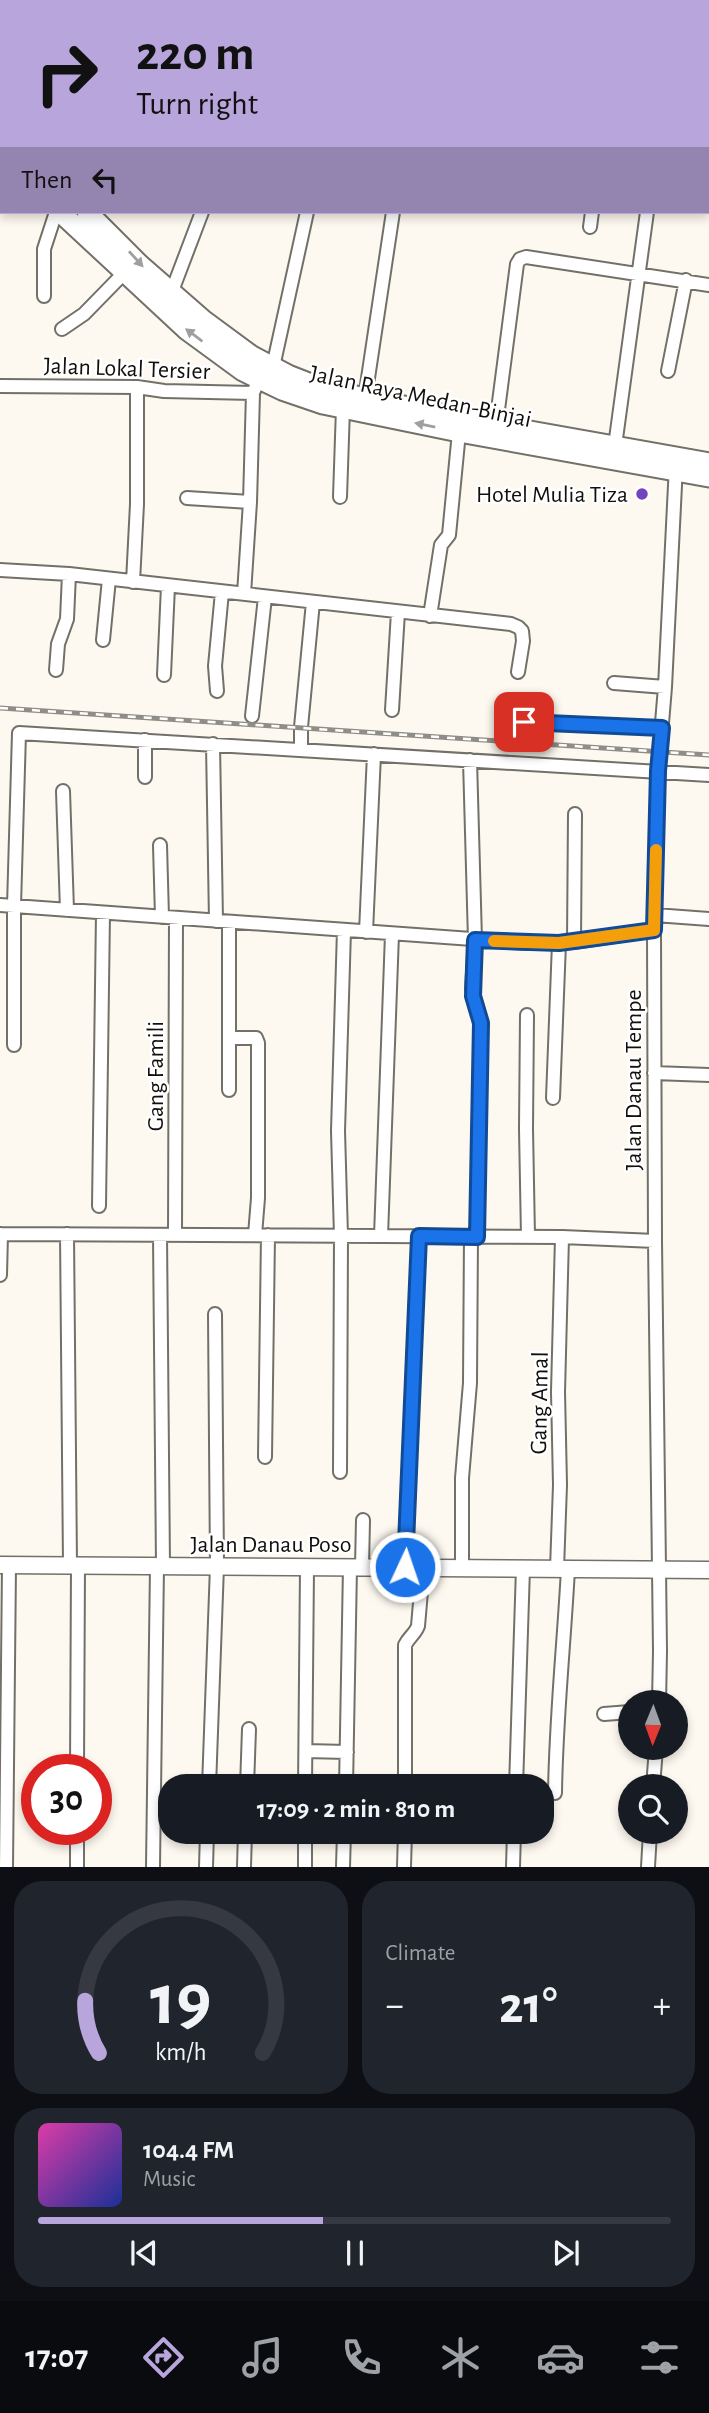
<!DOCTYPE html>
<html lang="en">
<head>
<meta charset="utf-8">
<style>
  :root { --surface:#171b24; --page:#20242c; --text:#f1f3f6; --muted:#9ea1a6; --line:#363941; --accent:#b8a5dc }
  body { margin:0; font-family:"Alegreya Sans",sans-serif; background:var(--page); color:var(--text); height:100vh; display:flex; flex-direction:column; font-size:26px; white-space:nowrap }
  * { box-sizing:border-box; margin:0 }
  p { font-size:23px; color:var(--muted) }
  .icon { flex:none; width:38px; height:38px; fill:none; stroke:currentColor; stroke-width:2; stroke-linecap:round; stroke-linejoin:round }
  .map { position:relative; height:1867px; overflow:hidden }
  .sheet { display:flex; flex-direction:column; gap:14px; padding:14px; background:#0d0f14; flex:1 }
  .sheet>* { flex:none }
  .guide { position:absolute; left:0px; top:0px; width:710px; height:214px; box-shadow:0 4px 10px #0003; background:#b8a5dc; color:#111; overflow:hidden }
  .needle { width:46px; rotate:181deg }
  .tools { position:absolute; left:618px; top:1690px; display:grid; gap:14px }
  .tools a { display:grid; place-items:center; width:70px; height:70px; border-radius:50%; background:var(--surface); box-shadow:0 4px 10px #0003; font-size:35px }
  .speed { position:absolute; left:21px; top:1754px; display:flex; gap:14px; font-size:35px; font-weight:700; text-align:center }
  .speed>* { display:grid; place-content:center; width:91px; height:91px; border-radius:50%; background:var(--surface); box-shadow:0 4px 10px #0003; line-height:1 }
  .speed .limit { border:10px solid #d22; background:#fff; color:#111 }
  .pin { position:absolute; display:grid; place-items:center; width:60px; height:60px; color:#fff; margin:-30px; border-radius:14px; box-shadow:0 4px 10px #0006 }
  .me { position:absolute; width:77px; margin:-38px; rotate:3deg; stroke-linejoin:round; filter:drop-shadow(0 0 5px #0008) }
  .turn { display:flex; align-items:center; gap:24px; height:147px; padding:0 21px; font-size:32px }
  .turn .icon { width:91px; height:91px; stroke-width:2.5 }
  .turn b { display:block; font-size:49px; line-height:60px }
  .then { display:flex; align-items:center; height:66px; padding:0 21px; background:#0003; gap:14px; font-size:26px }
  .big { font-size:52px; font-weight:700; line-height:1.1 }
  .sheet .widget { flex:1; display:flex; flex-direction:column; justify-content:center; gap:10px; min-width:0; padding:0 24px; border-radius:28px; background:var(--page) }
  .sheet .dial { align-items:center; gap:0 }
  .dial svg { height:182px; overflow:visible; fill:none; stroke:var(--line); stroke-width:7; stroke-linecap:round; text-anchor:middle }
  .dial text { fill:var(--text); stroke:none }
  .song { display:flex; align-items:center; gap:21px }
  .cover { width:84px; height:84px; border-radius:10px; background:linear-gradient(135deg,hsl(320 70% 55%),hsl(230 70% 35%)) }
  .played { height:7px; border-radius:4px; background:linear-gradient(90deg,var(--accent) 45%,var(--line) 45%) }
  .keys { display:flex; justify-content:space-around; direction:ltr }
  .heat { display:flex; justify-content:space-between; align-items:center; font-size:38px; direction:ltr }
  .sheet .tiles { flex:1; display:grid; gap:14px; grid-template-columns:1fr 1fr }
  .widget:last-child { grid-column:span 2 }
  .trip { position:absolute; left:158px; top:1774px; width:396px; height:70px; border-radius:28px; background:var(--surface); box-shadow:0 4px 10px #0003; font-weight:700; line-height:70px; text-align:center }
  .dock { display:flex; height:112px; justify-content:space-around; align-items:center; background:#090b0e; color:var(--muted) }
  .dock .icon { width:49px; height:49px }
  .dock .current { color:var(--accent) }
  .dock b { font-size:32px; color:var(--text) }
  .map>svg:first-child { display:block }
</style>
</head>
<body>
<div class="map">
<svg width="709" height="1867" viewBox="0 0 709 1867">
  <rect width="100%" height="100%" fill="#fdf9f0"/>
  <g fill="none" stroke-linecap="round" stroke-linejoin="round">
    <defs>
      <path id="street" d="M353,2L354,0
        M423,2L424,0
        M487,2V0
        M590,227L592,212
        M172,291L202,212
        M44,296V249L56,212
        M62,329L84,314L125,272
        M273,367L307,212
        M668,371L686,280
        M0,386L137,387L164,391L253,393
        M365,398L393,212
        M496,425L517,264L520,259L526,257L709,285
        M615,446L647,212
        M340,497L343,408
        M187,498L250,502
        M0,570L69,574L511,624L518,627L522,631L523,641L518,672
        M133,582L137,504V387
        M244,594L250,502L253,393L256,386
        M430,616L441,545L449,535L459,432
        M103,640L109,579
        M56,670L58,644L67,619L69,574
        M164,675L168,586
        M614,683L665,687
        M217,691L215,666L222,592
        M392,710L398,612
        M252,716L265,597
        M524,722L662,728
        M213,744L216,921
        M301,750V727L313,602
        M470,760L475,940L472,989L481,1023L477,1237
        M145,777V740
        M63,791L67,910
        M160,845L162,917
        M0,905L527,943L574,942L654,930
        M655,915L709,919
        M366,932L374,754
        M574,942L575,814
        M527,1015L526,1129L528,1237
        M229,1038H256L258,1043V1198L255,1235
        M14,1045V906L19,733L709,775
        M654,1073L709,1075
        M229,1090V922
        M553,1098L559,943
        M99,1206L103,913
        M0,1234L562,1237L655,1241
        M67,1234L70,1565
        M160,1235L163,1566
        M175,1235L176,918
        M381,1236L392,934
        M0,1275L1,1234
        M265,1457L268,1235
        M340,1472L341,1236L338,1131L344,930
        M362,1567L363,1520
        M405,1567L419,1236
        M462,1568V1478L470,1383L471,1236
        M557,1569L560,1485L558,1392L562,1237
        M659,1703L660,1651L655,1241L654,930L658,771L665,687L676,465
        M604,1714L630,1712
        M306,1751L347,1752
        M77,1769L78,1565
        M209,1787L217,1566L215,1314
        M247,1787L249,1729
        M305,1787L307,1568
        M346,1787L350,1567
        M405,1787V1645C409,1637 415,1634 418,1626L423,1568
        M516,1787L523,1568
        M653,1787L656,1748
        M555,1793C556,1718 564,1644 568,1569
        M6,1867L9,1565
        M77,1867V1829
        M153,1867L157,1566
        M206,1867L207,1832
        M244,1867L245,1832
        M305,1867V1832
        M343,1867L344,1832
        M404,1867L405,1832
        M513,1867L514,1832
        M648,1867L650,1832"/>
      <path id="secondary" d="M0,1565L709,1570"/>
      <path id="primary" d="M0,133L2,134
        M0,159L2,160
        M60,212L187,330L243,371L282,390L323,404L459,432L709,477
        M87,212L140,265L203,320L252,356L288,375L324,389L365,398L496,425L709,463"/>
    </defs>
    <use href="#street" stroke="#727068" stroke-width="16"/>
    <use href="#secondary" stroke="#727068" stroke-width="19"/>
    <use href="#primary" stroke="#727068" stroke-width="23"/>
    <use href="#street" stroke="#fff" stroke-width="12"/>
    <use href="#secondary" stroke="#fff" stroke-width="16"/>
    <use href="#primary" stroke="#fff" stroke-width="19"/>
    <defs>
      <path id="rail" d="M0,708L709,755"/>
    </defs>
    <use href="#rail" stroke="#908d87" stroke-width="5"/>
    <use href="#rail" stroke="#fff" stroke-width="2.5" stroke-dasharray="8" stroke-linecap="butt"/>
  </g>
  <defs><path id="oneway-solid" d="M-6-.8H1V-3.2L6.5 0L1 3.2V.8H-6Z" transform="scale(1.75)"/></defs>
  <g fill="#a09f9e">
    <use href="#oneway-solid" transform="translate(136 259) rotate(48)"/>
    <use href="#oneway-solid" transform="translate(194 335) rotate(-143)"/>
    <use href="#oneway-solid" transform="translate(425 425) rotate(-168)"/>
  </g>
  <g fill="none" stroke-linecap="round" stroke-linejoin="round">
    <defs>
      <path id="route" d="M405,1567L419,1236L477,1237L481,1023L473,996L475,940L559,943L654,930L658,771L662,728L524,722"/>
    </defs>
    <use href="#route" stroke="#114b97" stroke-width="18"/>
    <use href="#route" stroke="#1a73e8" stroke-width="12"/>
    <path stroke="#f59e0b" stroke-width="12" d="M494,941L559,943L654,930L656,850"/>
  </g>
  <circle fill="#7345bd" stroke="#fff" stroke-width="2.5" cx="642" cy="494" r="7"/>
  <g text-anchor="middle" stroke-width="5" stroke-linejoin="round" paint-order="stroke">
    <g font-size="24" fill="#11100d" stroke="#fff">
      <text transform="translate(127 368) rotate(2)" y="8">Jalan Lokal Tersier</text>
      <text transform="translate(421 396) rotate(12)" y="8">Jalan Raya Medan-Binjai</text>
      <text transform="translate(155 1076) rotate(-90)" y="8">Gang Famili</text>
      <text transform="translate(633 1080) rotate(-90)" y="8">Jalan Danau Tempe</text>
      <text transform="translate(539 1403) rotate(-89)" y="8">Gang Amal</text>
      <text x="271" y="1552">Jalan Danau Poso</text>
    </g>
    <g font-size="24" fill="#11100d" stroke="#fff" text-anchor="end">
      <text x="628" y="502">Hotel Mulia Tiza</text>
    </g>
  </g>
</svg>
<div class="tools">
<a><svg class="needle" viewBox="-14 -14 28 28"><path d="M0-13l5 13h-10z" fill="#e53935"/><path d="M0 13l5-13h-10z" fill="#9ea1a6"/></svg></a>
<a><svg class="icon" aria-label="search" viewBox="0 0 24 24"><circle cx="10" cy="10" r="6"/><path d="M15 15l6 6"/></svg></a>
</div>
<div class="speed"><div class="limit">30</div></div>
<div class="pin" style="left:524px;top:722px;background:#d93025"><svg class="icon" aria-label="arrive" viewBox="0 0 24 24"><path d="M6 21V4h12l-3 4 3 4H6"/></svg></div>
<svg class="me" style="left:405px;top:1567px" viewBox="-20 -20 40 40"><circle r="17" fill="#1a73e8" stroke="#fff" stroke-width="3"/><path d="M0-11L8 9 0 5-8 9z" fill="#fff"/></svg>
<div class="trip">17:09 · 2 min · 810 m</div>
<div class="guide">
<div class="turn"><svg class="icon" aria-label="right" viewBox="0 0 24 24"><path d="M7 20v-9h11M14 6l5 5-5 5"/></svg><div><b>220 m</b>Turn right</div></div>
<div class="then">Then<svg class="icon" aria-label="left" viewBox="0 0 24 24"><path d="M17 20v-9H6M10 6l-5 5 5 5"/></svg></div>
</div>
</div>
<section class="sheet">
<div class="tiles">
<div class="widget dial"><svg viewBox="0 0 100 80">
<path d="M14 69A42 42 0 1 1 86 69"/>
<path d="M14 69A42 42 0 0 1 8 46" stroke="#b8a5dc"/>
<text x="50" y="56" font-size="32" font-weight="700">19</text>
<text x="50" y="72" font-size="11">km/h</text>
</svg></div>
<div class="widget"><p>Climate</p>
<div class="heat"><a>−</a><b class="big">21°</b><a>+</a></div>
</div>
<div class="widget">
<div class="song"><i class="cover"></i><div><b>104.4 FM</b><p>Music</p></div></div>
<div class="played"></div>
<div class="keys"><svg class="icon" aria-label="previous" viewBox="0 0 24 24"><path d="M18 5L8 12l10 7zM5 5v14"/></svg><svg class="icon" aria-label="pause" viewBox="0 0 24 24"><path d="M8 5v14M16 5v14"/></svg><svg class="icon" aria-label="next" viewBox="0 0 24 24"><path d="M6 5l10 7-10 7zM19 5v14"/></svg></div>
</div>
</div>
</section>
<nav class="dock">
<b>17:07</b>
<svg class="icon current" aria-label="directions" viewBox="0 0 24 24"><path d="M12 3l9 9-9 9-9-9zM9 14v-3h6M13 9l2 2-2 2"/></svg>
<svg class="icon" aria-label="music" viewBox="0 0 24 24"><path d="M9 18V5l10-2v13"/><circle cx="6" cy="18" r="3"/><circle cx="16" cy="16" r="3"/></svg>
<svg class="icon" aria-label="phone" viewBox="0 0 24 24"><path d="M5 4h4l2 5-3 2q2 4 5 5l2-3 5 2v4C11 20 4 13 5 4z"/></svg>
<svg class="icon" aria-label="climate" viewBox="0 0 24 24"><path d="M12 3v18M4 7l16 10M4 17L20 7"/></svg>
<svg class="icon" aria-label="car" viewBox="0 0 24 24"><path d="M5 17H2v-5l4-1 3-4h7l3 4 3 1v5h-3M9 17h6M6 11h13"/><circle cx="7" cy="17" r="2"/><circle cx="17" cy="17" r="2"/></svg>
<svg class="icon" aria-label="filters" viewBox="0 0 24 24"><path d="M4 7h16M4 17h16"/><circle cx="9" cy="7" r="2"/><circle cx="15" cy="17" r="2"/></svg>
</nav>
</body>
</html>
